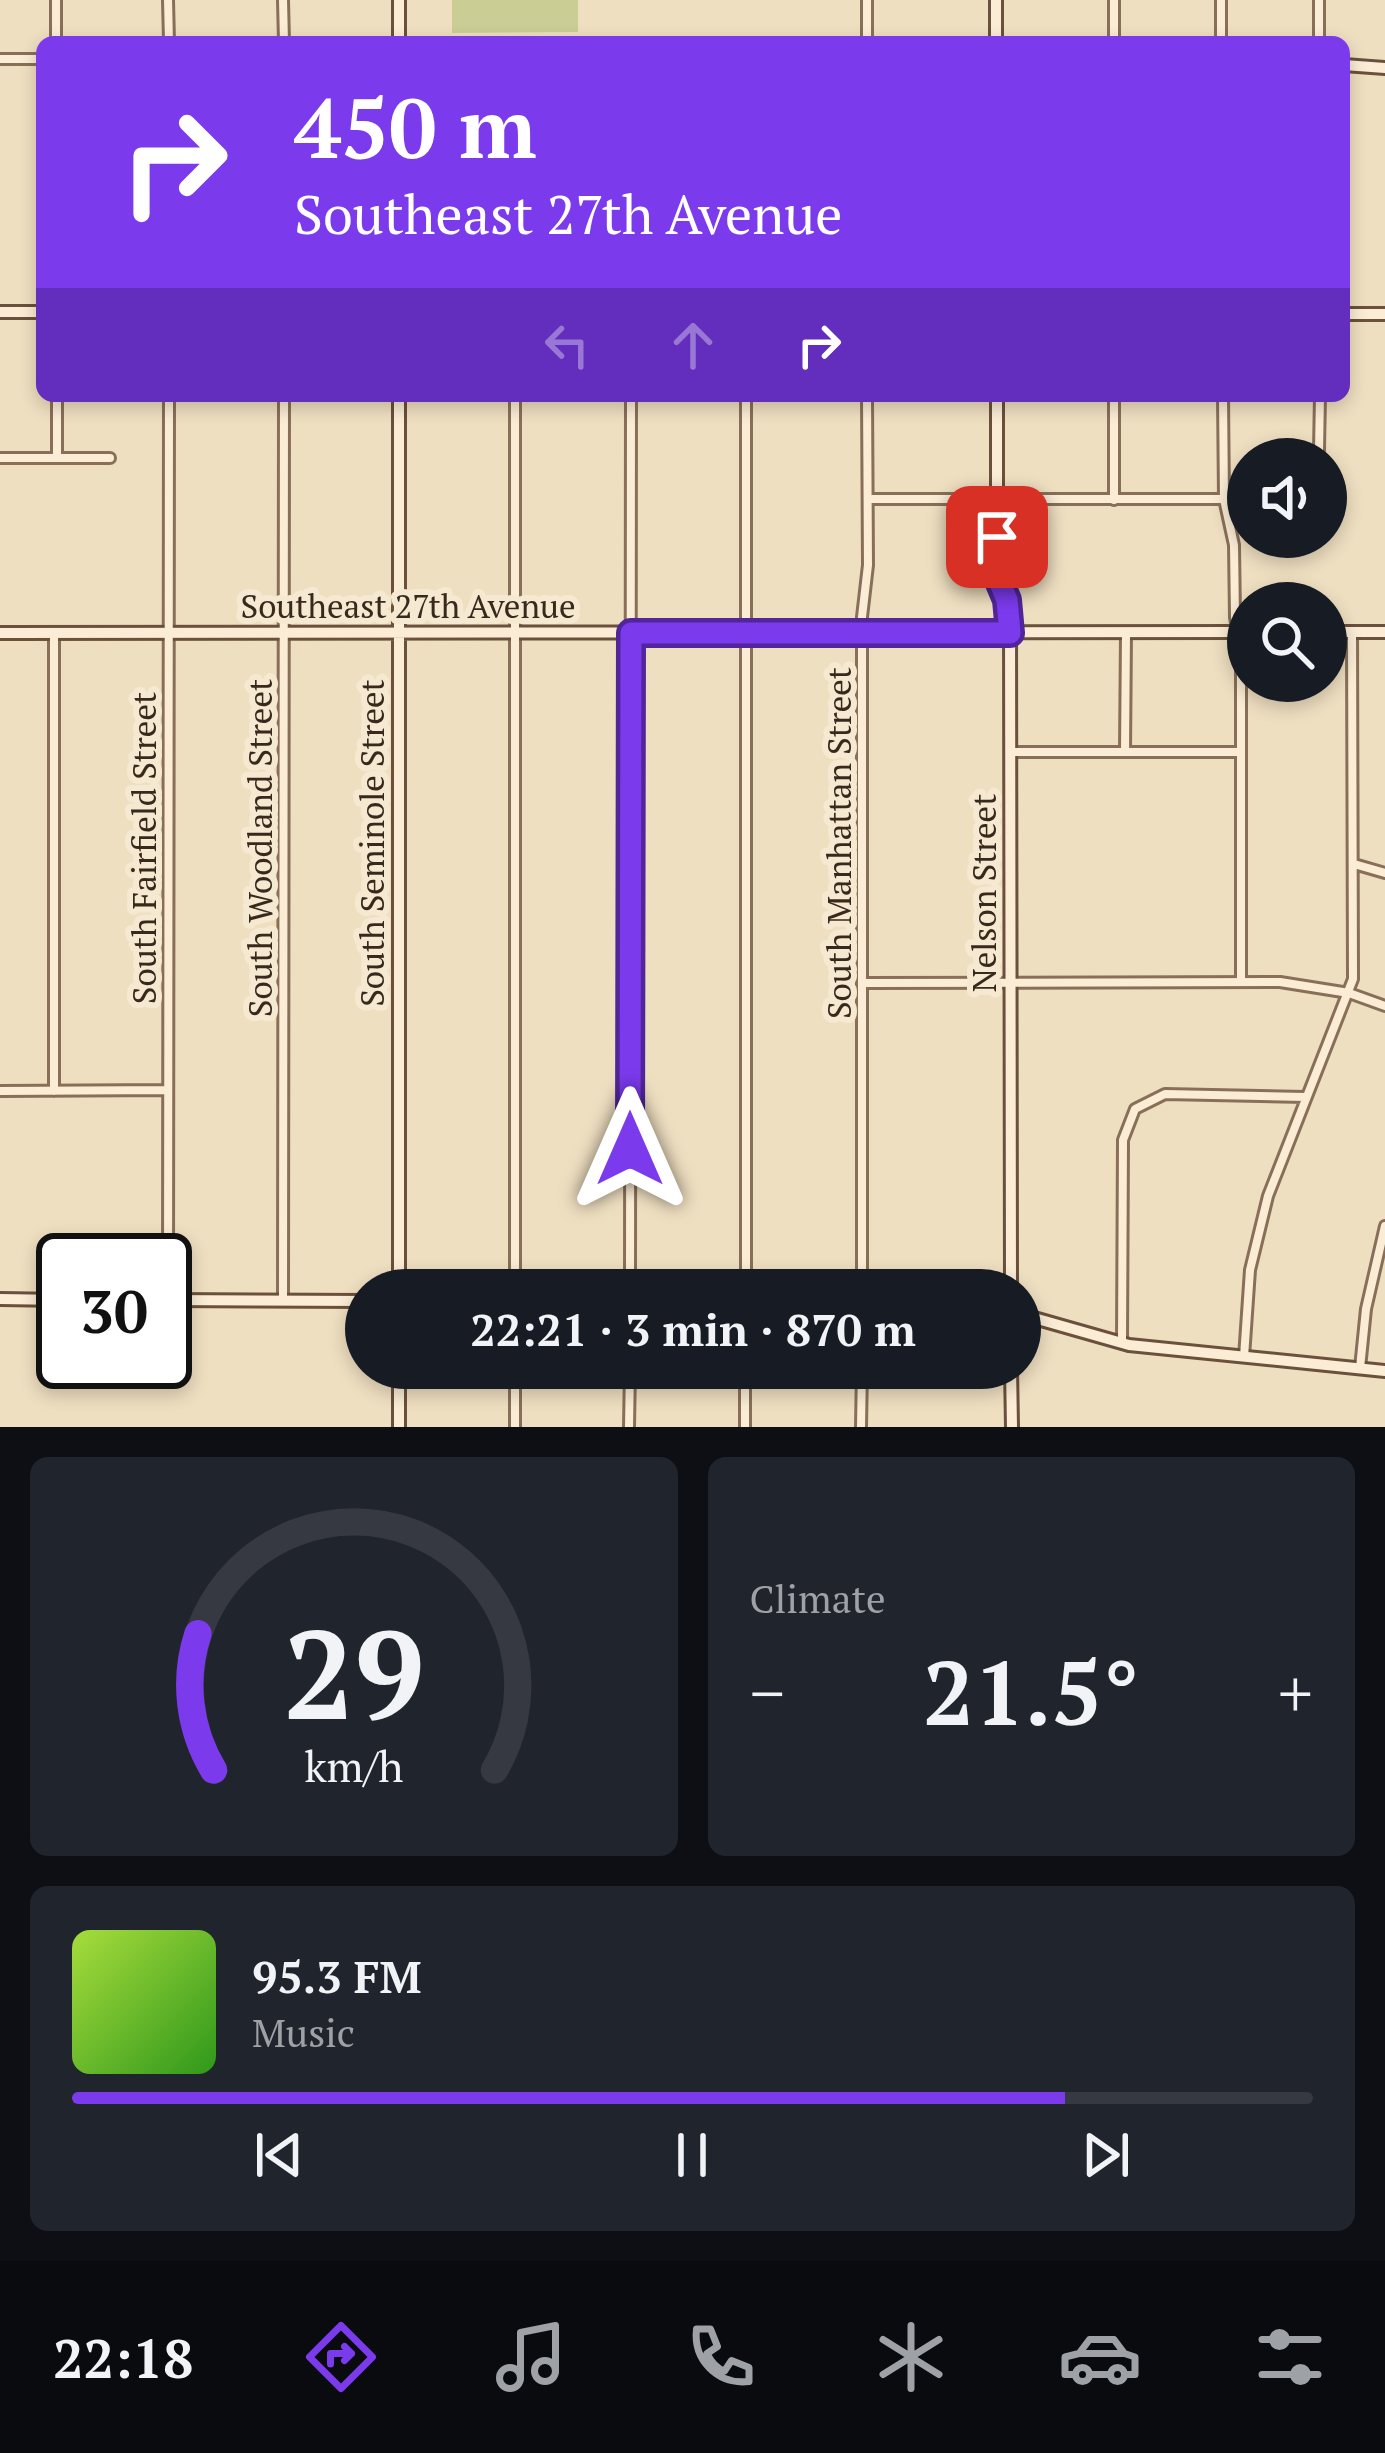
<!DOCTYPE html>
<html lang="en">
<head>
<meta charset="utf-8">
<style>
  :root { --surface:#171b24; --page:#20242c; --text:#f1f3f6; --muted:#9ea1a6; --line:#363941; --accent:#7c3aed }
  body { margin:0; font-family:"PT Serif",serif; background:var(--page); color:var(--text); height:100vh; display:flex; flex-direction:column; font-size:45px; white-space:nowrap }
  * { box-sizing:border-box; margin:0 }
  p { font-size:39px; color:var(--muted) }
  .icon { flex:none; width:66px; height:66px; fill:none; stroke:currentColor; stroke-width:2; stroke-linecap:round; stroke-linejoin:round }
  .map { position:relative; height:1427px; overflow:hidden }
  .panel { display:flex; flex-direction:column; gap:30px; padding:30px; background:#0d0f14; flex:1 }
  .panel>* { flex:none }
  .guide { position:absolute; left:36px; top:36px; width:1314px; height:366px; border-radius:18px; box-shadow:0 6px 18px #0003; background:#7c3aed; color:#fff; overflow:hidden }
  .fabs { position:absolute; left:1227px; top:438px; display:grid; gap:24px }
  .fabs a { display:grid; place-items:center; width:120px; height:120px; border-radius:50%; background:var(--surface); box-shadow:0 6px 18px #0003; font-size:60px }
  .speed { position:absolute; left:36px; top:1233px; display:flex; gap:24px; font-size:60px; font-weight:700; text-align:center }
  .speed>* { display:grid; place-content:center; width:156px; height:156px; border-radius:50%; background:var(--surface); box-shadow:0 6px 18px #0003; line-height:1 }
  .speed .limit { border:6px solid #111; border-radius:18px; background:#fff; color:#111 }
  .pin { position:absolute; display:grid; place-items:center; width:102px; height:102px; color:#fff; margin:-51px; border-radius:24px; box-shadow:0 6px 18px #0006 }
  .me { position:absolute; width:132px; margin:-66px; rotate:0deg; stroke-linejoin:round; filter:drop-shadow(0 0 9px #0008) }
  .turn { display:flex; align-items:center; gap:42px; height:252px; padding:0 60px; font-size:54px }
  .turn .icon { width:156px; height:156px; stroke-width:2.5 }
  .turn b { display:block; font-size:84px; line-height:102px }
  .lanes { display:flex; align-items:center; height:114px; padding:0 60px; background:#0003; justify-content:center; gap:60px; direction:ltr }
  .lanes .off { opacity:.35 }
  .big { font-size:90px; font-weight:600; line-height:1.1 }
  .panel .tile { flex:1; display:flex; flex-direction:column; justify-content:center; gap:18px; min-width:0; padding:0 42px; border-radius:18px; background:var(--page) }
  .panel .dial { align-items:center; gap:0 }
  .dial svg { height:312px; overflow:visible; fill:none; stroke:var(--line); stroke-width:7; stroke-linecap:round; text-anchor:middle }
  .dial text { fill:var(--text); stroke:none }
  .song { display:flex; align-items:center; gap:36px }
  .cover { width:144px; height:144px; border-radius:18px; background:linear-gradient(135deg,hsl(80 70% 55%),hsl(110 70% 35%)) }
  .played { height:12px; border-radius:6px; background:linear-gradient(90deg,var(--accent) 80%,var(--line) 80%) }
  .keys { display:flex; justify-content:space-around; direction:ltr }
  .heat { display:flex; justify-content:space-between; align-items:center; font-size:66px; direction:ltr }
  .panel .tiles { flex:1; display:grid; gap:30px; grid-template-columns:1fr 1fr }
  .tile:last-child { grid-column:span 2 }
  .trip { position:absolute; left:345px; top:1269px; width:696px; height:120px; border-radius:60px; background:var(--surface); box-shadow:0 6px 18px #0003; font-weight:600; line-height:120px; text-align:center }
  .dock { display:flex; height:192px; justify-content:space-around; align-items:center; background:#090b0e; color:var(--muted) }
  .dock .icon { width:84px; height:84px }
  .dock .current { color:var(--accent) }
  .dock b { font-size:54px; color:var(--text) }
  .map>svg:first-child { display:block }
</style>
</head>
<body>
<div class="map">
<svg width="1385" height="1427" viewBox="0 0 1385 1427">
  <rect width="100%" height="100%" fill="#efdfc1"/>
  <path fill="#cace95" d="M452,0H578V32L452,33Z"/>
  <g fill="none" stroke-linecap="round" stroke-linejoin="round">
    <defs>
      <path id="street" d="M56,0V42
        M168,0L169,42
        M283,0L284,42
        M867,0V42
        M1114,0V42
        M1221,42V0
        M1319,42V0
        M0,59H42
        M57,396V458
        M1223,396L1224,499L1234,545L1235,617L1241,657V981
        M1319,450L1320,396
        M0,458H110
        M868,499H1224
        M1114,500V396
        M54,633V1091
        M1010,752H1240
        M1125,752L1126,633
        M1354,864L1385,873
        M863,983L1280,982L1349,993L1385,1006
        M0,1091L168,1090
        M515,1290V396
        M630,1290L631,396
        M746,1290V396
        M862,1290V617L868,565L867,396
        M168,1300L169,396
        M283,1301L284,396
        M1122,1342L1123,1140L1135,1109L1165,1094L1305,1097
        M1244,1357L1250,1270L1268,1196L1353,979L1352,632
        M515,1368V1427
        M1360,1368L1366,1309L1385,1226
        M629,1427L630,1368
        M745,1427V1368
        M861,1427L862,1368"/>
      <path id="secondary" d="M399,0V42
        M996,0V42
        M1344,65L1385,68
        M0,312H42
        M1344,314H1385
        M399,396V1290
        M997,396V576L1010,612L1011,1290
        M1326,632H1385
        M0,633L1248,632
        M0,1299L63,1300
        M165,1300L366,1301
        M1020,1314L1129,1345L1385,1371
        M399,1368V1427
        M1011,1368L1012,1427"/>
    </defs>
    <use href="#street" stroke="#896f58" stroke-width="14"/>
    <use href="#secondary" stroke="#6b503b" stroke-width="16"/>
    <use href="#street" stroke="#faecd5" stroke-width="8"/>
    <use href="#secondary" stroke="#faecd5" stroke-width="10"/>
  </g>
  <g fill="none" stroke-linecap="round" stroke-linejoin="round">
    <defs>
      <path id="route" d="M630,1149L631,633H1010L1007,600L997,576V537"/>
    </defs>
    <use href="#route" stroke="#51269a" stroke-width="30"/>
    <use href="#route" stroke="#7c3aed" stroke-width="21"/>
  </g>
  <g text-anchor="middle" stroke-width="12" stroke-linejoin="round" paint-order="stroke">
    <g font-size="33" fill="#39291d" stroke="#f6e9d1">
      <text x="408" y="618">Southeast 27th Avenue</text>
      <text transform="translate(372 843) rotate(-90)" y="12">South Seminole Street</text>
      <text transform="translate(839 843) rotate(-90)" y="12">South Manhattan Street</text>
      <text transform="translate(144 848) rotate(-90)" y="12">South Fairfield Street</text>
      <text transform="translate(260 848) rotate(-90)" y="12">South Woodland Street</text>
      <text transform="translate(984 893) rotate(-90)" y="12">Nelson Street</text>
    </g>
  </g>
</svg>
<div class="fabs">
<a><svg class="icon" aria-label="sound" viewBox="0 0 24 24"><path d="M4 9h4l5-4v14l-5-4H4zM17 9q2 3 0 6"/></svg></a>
<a><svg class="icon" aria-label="search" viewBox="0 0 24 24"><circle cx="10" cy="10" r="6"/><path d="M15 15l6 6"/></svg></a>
</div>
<div class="speed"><div class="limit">30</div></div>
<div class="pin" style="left:997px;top:537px;background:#d93025"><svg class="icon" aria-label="arrive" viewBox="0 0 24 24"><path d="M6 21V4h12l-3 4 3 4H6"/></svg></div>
<svg class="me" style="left:630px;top:1149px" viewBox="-20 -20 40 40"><path d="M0-17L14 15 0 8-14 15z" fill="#7c3aed" stroke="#fff" stroke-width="4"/></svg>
<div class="trip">22:21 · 3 min · 870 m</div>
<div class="guide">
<div class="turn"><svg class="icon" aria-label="right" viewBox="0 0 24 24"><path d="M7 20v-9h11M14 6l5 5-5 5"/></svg><div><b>450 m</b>Southeast 27th Avenue</div></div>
<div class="lanes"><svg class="icon off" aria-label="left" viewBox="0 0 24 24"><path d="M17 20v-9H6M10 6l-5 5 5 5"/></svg><svg class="icon off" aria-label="ahead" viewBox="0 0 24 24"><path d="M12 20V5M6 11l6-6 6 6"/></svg><svg class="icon" aria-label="right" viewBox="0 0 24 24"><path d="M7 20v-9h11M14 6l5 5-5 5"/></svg></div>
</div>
</div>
<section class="panel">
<div class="tiles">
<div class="tile dial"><svg viewBox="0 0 100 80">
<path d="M14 69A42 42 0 1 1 86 69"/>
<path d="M14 69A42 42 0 0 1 10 34" stroke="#7c3aed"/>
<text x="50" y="56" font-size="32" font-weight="700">29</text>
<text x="50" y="72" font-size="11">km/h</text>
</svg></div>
<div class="tile"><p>Climate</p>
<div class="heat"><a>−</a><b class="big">21.5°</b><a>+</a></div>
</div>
<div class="tile">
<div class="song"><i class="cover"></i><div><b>95.3 FM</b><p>Music</p></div></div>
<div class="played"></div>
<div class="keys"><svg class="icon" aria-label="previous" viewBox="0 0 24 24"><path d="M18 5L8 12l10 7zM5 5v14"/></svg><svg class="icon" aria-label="pause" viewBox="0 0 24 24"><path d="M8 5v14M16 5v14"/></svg><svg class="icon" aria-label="next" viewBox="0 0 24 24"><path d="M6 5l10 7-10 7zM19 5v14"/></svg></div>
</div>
</div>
</section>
<nav class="dock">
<b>22:18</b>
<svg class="icon current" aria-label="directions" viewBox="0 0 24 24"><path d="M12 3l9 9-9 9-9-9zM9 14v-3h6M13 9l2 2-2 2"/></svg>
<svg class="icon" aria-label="music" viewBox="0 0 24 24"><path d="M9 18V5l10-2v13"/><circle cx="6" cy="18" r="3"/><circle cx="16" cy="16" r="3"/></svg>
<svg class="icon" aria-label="phone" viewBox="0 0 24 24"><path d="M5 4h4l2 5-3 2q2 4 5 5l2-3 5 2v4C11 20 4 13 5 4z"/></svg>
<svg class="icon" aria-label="climate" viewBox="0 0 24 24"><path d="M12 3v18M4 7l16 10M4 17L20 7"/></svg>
<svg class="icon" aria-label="car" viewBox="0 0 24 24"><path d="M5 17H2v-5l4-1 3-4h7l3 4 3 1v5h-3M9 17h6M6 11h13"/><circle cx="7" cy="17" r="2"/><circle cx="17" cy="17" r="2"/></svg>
<svg class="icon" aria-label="filters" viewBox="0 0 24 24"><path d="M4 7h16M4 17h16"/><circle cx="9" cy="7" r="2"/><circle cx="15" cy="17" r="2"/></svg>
</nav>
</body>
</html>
